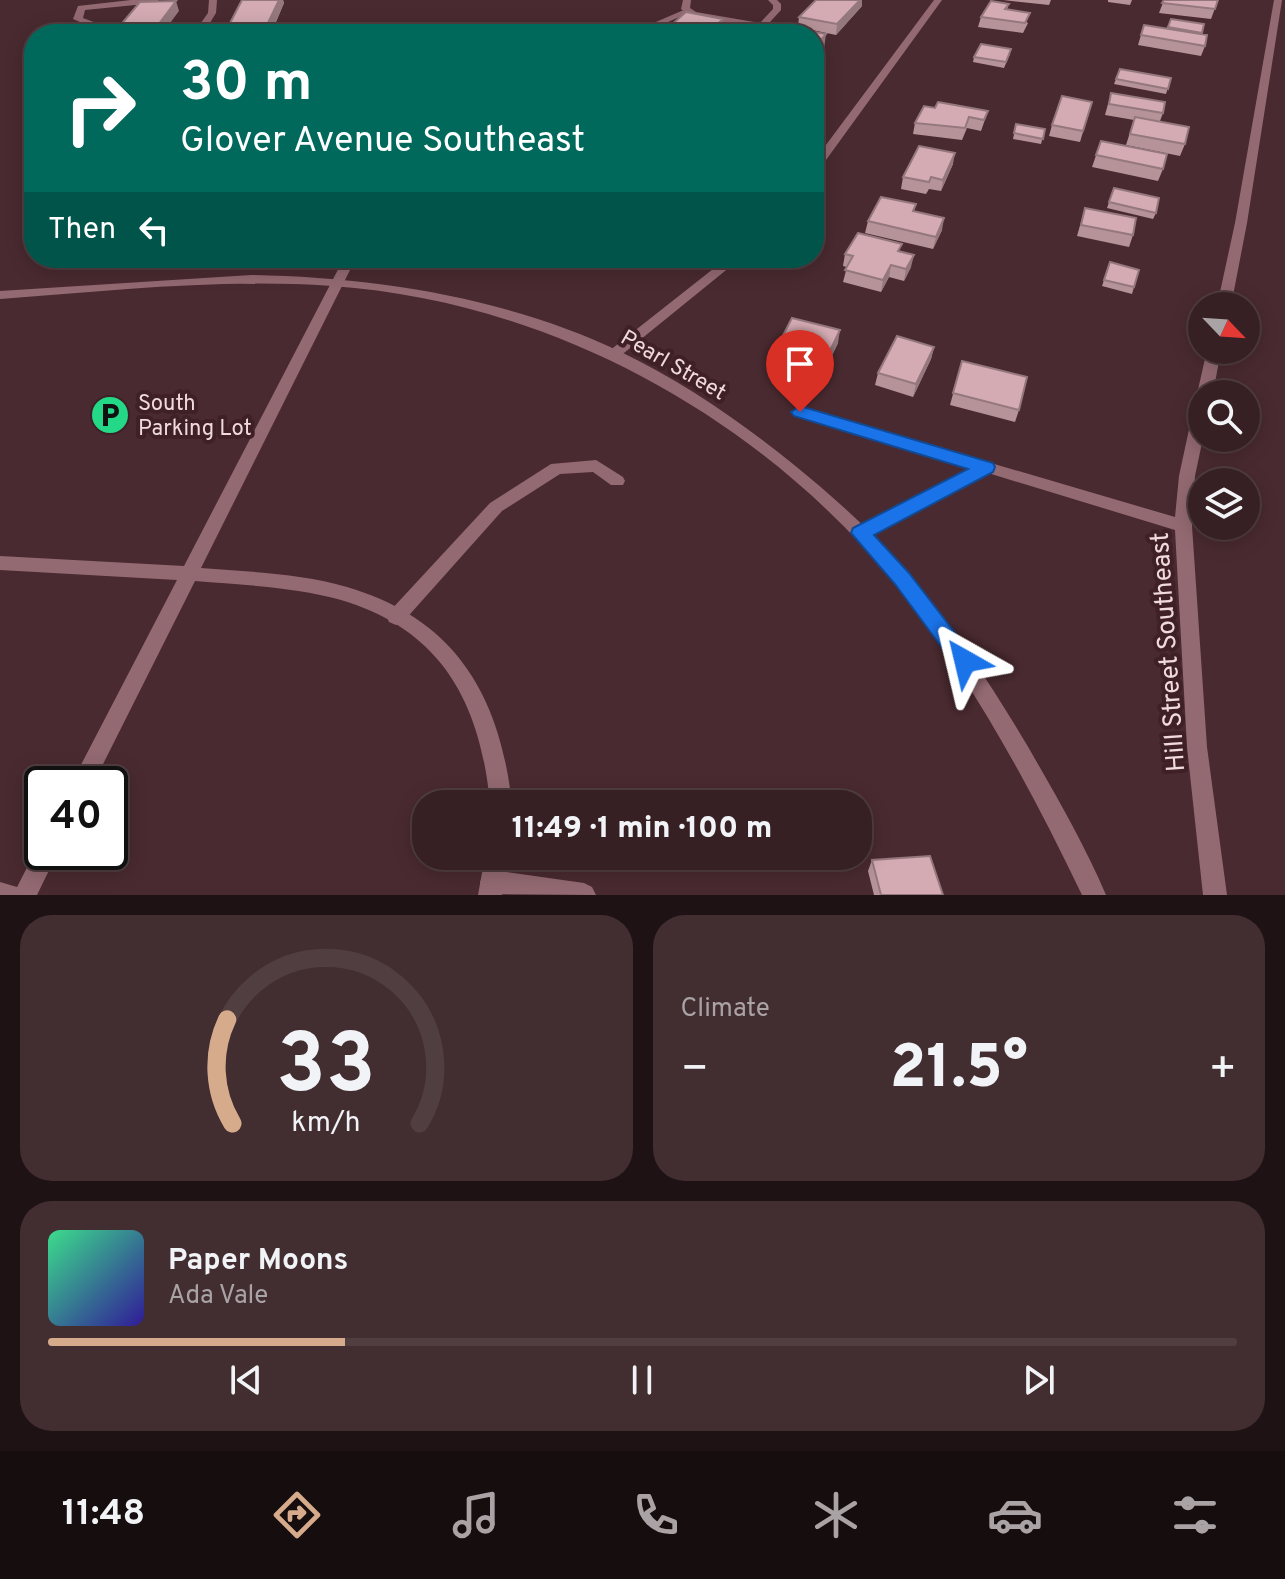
<!DOCTYPE html>
<html lang="en">
<head>
<meta charset="utf-8">
<style>
  :root { --surface:#372024; --page:#422d31; --text:#f1f3f6; --muted:#aaa3a6; --line:#513e41; --accent:#d6ab8b }
  body { margin:0; font-family:Overpass,sans-serif; background:var(--page); color:var(--text); height:100vh; display:flex; flex-direction:column; font-size:30px; white-space:nowrap }
  * { box-sizing:border-box; margin:0 }
  p { font-size:26px; color:var(--muted) }
  .icon { flex:none; width:44px; height:44px; fill:none; stroke:currentColor; stroke-width:2; stroke-linecap:round; stroke-linejoin:round }
  .map { position:relative; height:895px; overflow:hidden }
  .sheet { display:flex; flex-direction:column; gap:20px; padding:20px; background:#1e1214; flex:1 }
  .sheet>* { flex:none }
  .guide { position:absolute; left:24px; top:24px; width:800px; height:244px; border-radius:32px; box-shadow:0 4px 20px #0003,0 0 0 2px var(--line); background:#00695c; color:#fff; overflow:hidden }
  .needle { width:52px; rotate:115deg }
  .fabs { position:absolute; left:1188px; top:292px; display:grid; gap:16px }
  .fabs a { display:grid; place-items:center; width:72px; height:72px; border-radius:50%; background:var(--surface); box-shadow:0 4px 20px #0003,0 0 0 2px var(--line); font-size:40px }
  .speed { position:absolute; left:24px; top:766px; display:flex; gap:16px; font-size:40px; font-weight:700; text-align:center }
  .speed>* { display:grid; place-content:center; width:104px; height:104px; border-radius:50%; background:var(--surface); box-shadow:0 4px 20px #0003,0 0 0 2px var(--line); line-height:1 }
  .speed .limit { border:4px solid #111; border-radius:12px; background:#fff; color:#111 }
  .pin { position:absolute; display:grid; place-items:center; width:68px; height:68px; color:#fff; margin:-82px -34px; border-radius:50% 50% 50% 0; rotate:-45deg; box-shadow:0 0 8px #0007 }
  .pin .icon { rotate:45deg }
  .me { position:absolute; width:88px; margin:-44px; rotate:323deg; stroke-linejoin:round; filter:drop-shadow(0 0 6px #0008) }
  .turn { display:flex; align-items:center; gap:28px; height:168px; padding:0 24px; font-size:36px }
  .turn .icon { width:104px; height:104px; stroke-width:2.5 }
  .turn b { display:block; font-size:56px; line-height:68px }
  .then { display:flex; align-items:center; height:76px; padding:0 24px; background:#0003; gap:16px; font-size:30px }
  .big { font-size:60px; font-weight:800; line-height:1.1 }
  .sheet .card { flex:1; display:flex; flex-direction:column; justify-content:center; gap:12px; min-width:0; padding:0 28px; border-radius:32px; background:var(--page) }
  .sheet .dial { align-items:center; gap:0 }
  .dial svg { height:208px; overflow:visible; fill:none; stroke:var(--line); stroke-width:7; stroke-linecap:round; text-anchor:middle }
  .dial text { fill:var(--text); stroke:none }
  .song { display:flex; align-items:center; gap:24px }
  .cover { width:96px; height:96px; border-radius:12px; background:linear-gradient(135deg,hsl(150 70% 55%),hsl(250 70% 35%)) }
  .played { height:8px; border-radius:4px; background:linear-gradient(90deg,var(--accent) 25%,var(--line) 25%) }
  .keys { display:flex; justify-content:space-around; direction:ltr }
  .heat { display:flex; justify-content:space-between; align-items:center; font-size:44px; direction:ltr }
  .sheet .tiles { flex:1; display:grid; gap:20px; grid-template-columns:1fr 1fr }
  .card:last-child { grid-column:span 2 }
  .trip { position:absolute; left:412px; top:790px; width:460px; height:80px; border-radius:32px; background:var(--surface); box-shadow:0 4px 20px #0003,0 0 0 2px var(--line); font-weight:800; line-height:80px; text-align:center }
  .tab-bar { display:flex; height:128px; justify-content:space-around; align-items:center; background:#160d0e; color:var(--muted) }
  .tab-bar .icon { width:56px; height:56px }
  .tab-bar .on { color:var(--accent) }
  .tab-bar b { font-size:36px; color:var(--text) }
  .map>svg:first-child { display:block }
</style>
</head>
<body>
<div class="map">
<svg width="1285" height="895" viewBox="0 0 1285 895">
  <rect width="100%" height="100%" fill="#492a30"/>
  <g fill="none" stroke-linecap="round" stroke-linejoin="round">
    <path fill="#946a72" fill-rule="evenodd" d="M131,0H159L155,3L85,10L83,18L104,26V34H94L96,29L73,19L78,6Z
      M686,9L693,11L641,34H628Z
      M34,106V122L26,115L30,107Z
      M596,460L623,477L625,481L623,485H611L593,472L560,474L502,511L403,622L396,625L389,622L387,617L389,612L490,503L551,464Z
      M492,870L584,883L592,887L596,895L492,894L484,890L480,882L484,874Z
      M0,882L17,887L21,895H0Z"/>
    <path fill="#946a72" fill-rule="evenodd" d="M209,0H217L216,13L203,34H193L208,13Z
      M683,0H691L690,8L696,12L760,23L773,9V5L768,0H777L781,4V10L759,34H751L755,28L690,16L681,9Z
      M934,0H942L818,171L814,172V161Z
      M1274,0H1282L1247,223L1231,306H1217L1235,223Z
      M344,258H356L201,568C249,572 300,573 347,587C456,619 500,696 512,804H490C481,705 443,630 341,600C295,587 243,585 195,581L93,784H71L177,580L0,570V556L184,566Z
      M727,258H741L619,357H609L607,354L609,351Z
      M1207,350H1221L1213,394H1202V398L1197,394Z
      M1202,401L1203,438L1195,476L1192,526L1207,747L1227,895H1203L1187,747L1175,530L988,473L860,540L854,538L851,533L854,528L970,468L795,416L792,412L800,407L1175,517L1179,476L1194,406Z
      M42,843V852H58L37,895H13L39,844Z
      M485,856H507L502,895H478Z"/>
    <path fill="#946a72" fill-rule="evenodd" d="M251,275C375,277 509,298 621,352C683,382 740,421 793,464C835,498 876,535 911,576C954,629 992,686 1027,745C1055,794 1084,843 1106,895H1082C1030,787 973,681 898,587C761,417 550,301 332,286C221,278 110,291 0,299V291Z"/>
  </g>
  <path fill="#b69399" d="M242,0H283L284,3L271,34H230L228,27Z
    M816,0H862V6L836,35L798,27L799,17Z
    M1003,0H1051L1049,5Z
    M1108,0H1132L1130,5L1108,2Z
    M1164,0H1218L1211,19L1159,13Z
    M1009,4L1007,10L1028,23L1023,33L978,27L981,17Z
    M1171,19L1202,33L1205,46L1201,56L1138,45L1144,25L1168,29Z
    M1010,54L1004,68L973,62L974,57Z
    M1120,69L1171,78L1166,94L1114,84Z
    M1111,93L1163,113L1160,121L1185,144L1180,156L1126,145L1134,120L1105,115Z
    M1092,102L1080,142L1049,136L1052,125Z
    M935,108L988,111L981,131L967,128L962,140L913,134L915,123Z
    M1016,124L1045,129L1041,144L1013,139Z
    M1101,141L1163,169L1158,181L1092,167Z
    M953,164L941,191L929,189L926,194L901,189L903,177Z
    M1114,188L1156,213L1153,219L1107,208Z
    M1085,208L1133,235L1129,247L1077,236Z
    M915,211L942,230L933,249L865,233L868,221Z
    M845,254L911,267L904,281L889,277L881,292L843,282L847,267L843,266Z
    M1110,262L1134,287L1132,294L1102,286Z
    M838,343L824,372L775,359L777,347Z
    M934,347L931,359L913,397L875,385L878,373Z
    M962,361L1019,410L1015,422L950,405Z
    M872,860L943,895H874L868,871Z"/>
  <path fill="#94787d" d="M279,0H283L284,3L270,34L267,25Z
    M860,0H862V6L836,35L837,24Z
    M176,1L179,11L162,34H152Z
    M723,19V29L718,34H707Z
    M826,34L824,49L814,60V48Z
    M955,153L953,164L941,191L943,180Z
    M944,218L942,230L933,249L936,237Z
    M914,255L911,267L904,281L906,269Z
    M891,265L889,277L881,292L883,280Z
    M840,330L838,343L824,372L826,359Z
    M934,347L931,359L913,397L916,384Z"/>
  <path fill="#d4abb2" stroke="#94787d" stroke-width="2" d="M242,0H279L267,25L228,27Z
    M816,0H860L837,24L799,17Z
    M1164,0H1218L1215,9L1162,3Z
    M176,1L152,33L113,34L140,2Z
    M991,1L1009,4L1005,9L1030,13L1025,23L981,17Z
    M686,12L723,19L707,34H661Z
    M1171,19L1204,24L1202,33L1168,27Z
    M1144,25L1207,35L1205,46L1141,35Z
    M785,27L826,34L814,48V34H778Z
    M981,44L1011,49L1006,62L974,57Z
    M1120,69L1171,78L1168,89L1116,79Z
    M1111,93L1165,102L1163,113L1109,104Z
    M1062,96L1092,102L1083,131L1052,125Z
    M938,102L988,111L984,120L969,117L965,128L915,123L924,106L935,108Z
    M1135,117L1189,127L1185,144L1130,134Z
    M1016,124L1045,129L1043,139L1014,133Z
    M1101,141L1167,154L1163,169L1096,155Z
    M919,146L955,153L943,180L931,177L929,182L903,177Z
    M1114,188L1159,198L1156,213L1109,202Z
    M881,197L916,204L913,211L944,218L936,237L868,221Z
    M1085,208L1136,218L1133,235L1081,225Z
    M858,233L902,244L898,251L914,255L906,269L891,265L883,280L845,270L853,256L845,254Z
    M1110,262L1139,270L1134,287L1104,280Z
    M792,318L840,330L826,359L777,347Z
    M897,336L934,347L916,384L878,373Z
    M962,361L1027,377L1019,410L953,393Z
    M930,856L943,895H881L872,860Z"/>
  <path fill="#1a73e8" stroke="#114b97" stroke-width="2" d="M800,406L993,463L995,467L993,472L874,535L909,573L972,655L976,661L972,668L965,671L957,668L895,584L851,533L853,528L968,469L794,416L791,412Z"/>
  <defs>
    <symbol id="parking-disc" viewBox="-11 -11 22 22"><circle r="9.5" fill="#23d886" stroke="#3e2026"/><path d="M-3.5-5.5H1a3.5 3.5 0 0 1 0 7H-1V5.5H-3.5ZM-1-3.4V-.6H.8a1.4 1.4 0 0 0 0-2.8Z" fill="#111"/></symbol>
  </defs>
  <g fill-rule="evenodd">
    <use href="#parking-disc" x="88" y="393" width="44" height="44"/>
  </g>
  <g text-anchor="middle" stroke-width="8" stroke-linejoin="round" paint-order="stroke">
    <g font-size="22" fill="#f0dade" stroke="#3e2026">
      <text transform="translate(674 364) rotate(30)" y="8">Pearl Street</text>
    </g>
    <g font-size="22" fill="#f0dade" stroke="#3e2026" text-anchor="start">
      <text x="138" y="410">South<tspan x="138" dy="25">Parking Lot</tspan></text>
    </g>
    <g font-size="26" fill="#f0dade" stroke="#3e2026">
      <text transform="translate(1167 652) rotate(-94)" y="9">Hill Street Southeast</text>
    </g>
  </g>
</svg>
<div class="fabs">
<a><svg class="needle" viewBox="-14 -14 28 28"><path d="M0-13l5 13h-10z" fill="#e53935"/><path d="M0 13l5-13h-10z" fill="#aaa3a6"/></svg></a>
<a><svg class="icon" aria-label="search" viewBox="0 0 24 24"><circle cx="10" cy="10" r="6"/><path d="M15 15l6 6"/></svg></a>
<a><svg class="icon" aria-label="layers" viewBox="0 0 24 24"><path d="M12 4l9 5-9 5-9-5zM3 14l9 5 9-5"/></svg></a>
</div>
<div class="speed"><div class="limit">40</div></div>
<div class="pin" style="left:800px;top:412px;background:#d93025"><svg class="icon" aria-label="arrive" viewBox="0 0 24 24"><path d="M6 21V4h12l-3 4 3 4H6"/></svg></div>
<svg class="me" style="left:965px;top:661px" viewBox="-20 -20 40 40"><path d="M0-17L14 15 0 8-14 15z" fill="#1a73e8" stroke="#fff" stroke-width="4"/></svg>
<div class="trip">11:49 · 1 min · 100 m</div>
<div class="guide">
<div class="turn"><svg class="icon" aria-label="right" viewBox="0 0 24 24"><path d="M7 20v-9h11M14 6l5 5-5 5"/></svg><div><b>30 m</b>Glover Avenue Southeast</div></div>
<div class="then">Then<svg class="icon" aria-label="left" viewBox="0 0 24 24"><path d="M17 20v-9H6M10 6l-5 5 5 5"/></svg></div>
</div>
</div>
<section class="sheet">
<div class="tiles">
<div class="card dial"><svg viewBox="0 0 100 80">
<path d="M14 69A42 42 0 1 1 86 69"/>
<path d="M14 69A42 42 0 0 1 12 29" stroke="#d6ab8b"/>
<text x="50" y="56" font-size="32" font-weight="700">33</text>
<text x="50" y="72" font-size="11">km/h</text>
</svg></div>
<div class="card"><p>Climate</p>
<div class="heat"><a>−</a><b class="big">21.5°</b><a>+</a></div>
</div>
<div class="card">
<div class="song"><i class="cover"></i><div><b>Paper Moons</b><p>Ada Vale</p></div></div>
<div class="played"></div>
<div class="keys"><svg class="icon" aria-label="previous" viewBox="0 0 24 24"><path d="M18 5L8 12l10 7zM5 5v14"/></svg><svg class="icon" aria-label="pause" viewBox="0 0 24 24"><path d="M8 5v14M16 5v14"/></svg><svg class="icon" aria-label="next" viewBox="0 0 24 24"><path d="M6 5l10 7-10 7zM19 5v14"/></svg></div>
</div>
</div>
</section>
<nav class="tab-bar">
<b>11:48</b>
<svg class="icon on" aria-label="directions" viewBox="0 0 24 24"><path d="M12 3l9 9-9 9-9-9zM9 14v-3h6M13 9l2 2-2 2"/></svg>
<svg class="icon" aria-label="music" viewBox="0 0 24 24"><path d="M9 18V5l10-2v13"/><circle cx="6" cy="18" r="3"/><circle cx="16" cy="16" r="3"/></svg>
<svg class="icon" aria-label="phone" viewBox="0 0 24 24"><path d="M5 4h4l2 5-3 2q2 4 5 5l2-3 5 2v4C11 20 4 13 5 4z"/></svg>
<svg class="icon" aria-label="climate" viewBox="0 0 24 24"><path d="M12 3v18M4 7l16 10M4 17L20 7"/></svg>
<svg class="icon" aria-label="car" viewBox="0 0 24 24"><path d="M5 17H2v-5l4-1 3-4h7l3 4 3 1v5h-3M9 17h6M6 11h13"/><circle cx="7" cy="17" r="2"/><circle cx="17" cy="17" r="2"/></svg>
<svg class="icon" aria-label="filters" viewBox="0 0 24 24"><path d="M4 7h16M4 17h16"/><circle cx="9" cy="7" r="2"/><circle cx="15" cy="17" r="2"/></svg>
</nav>
</body>
</html>
